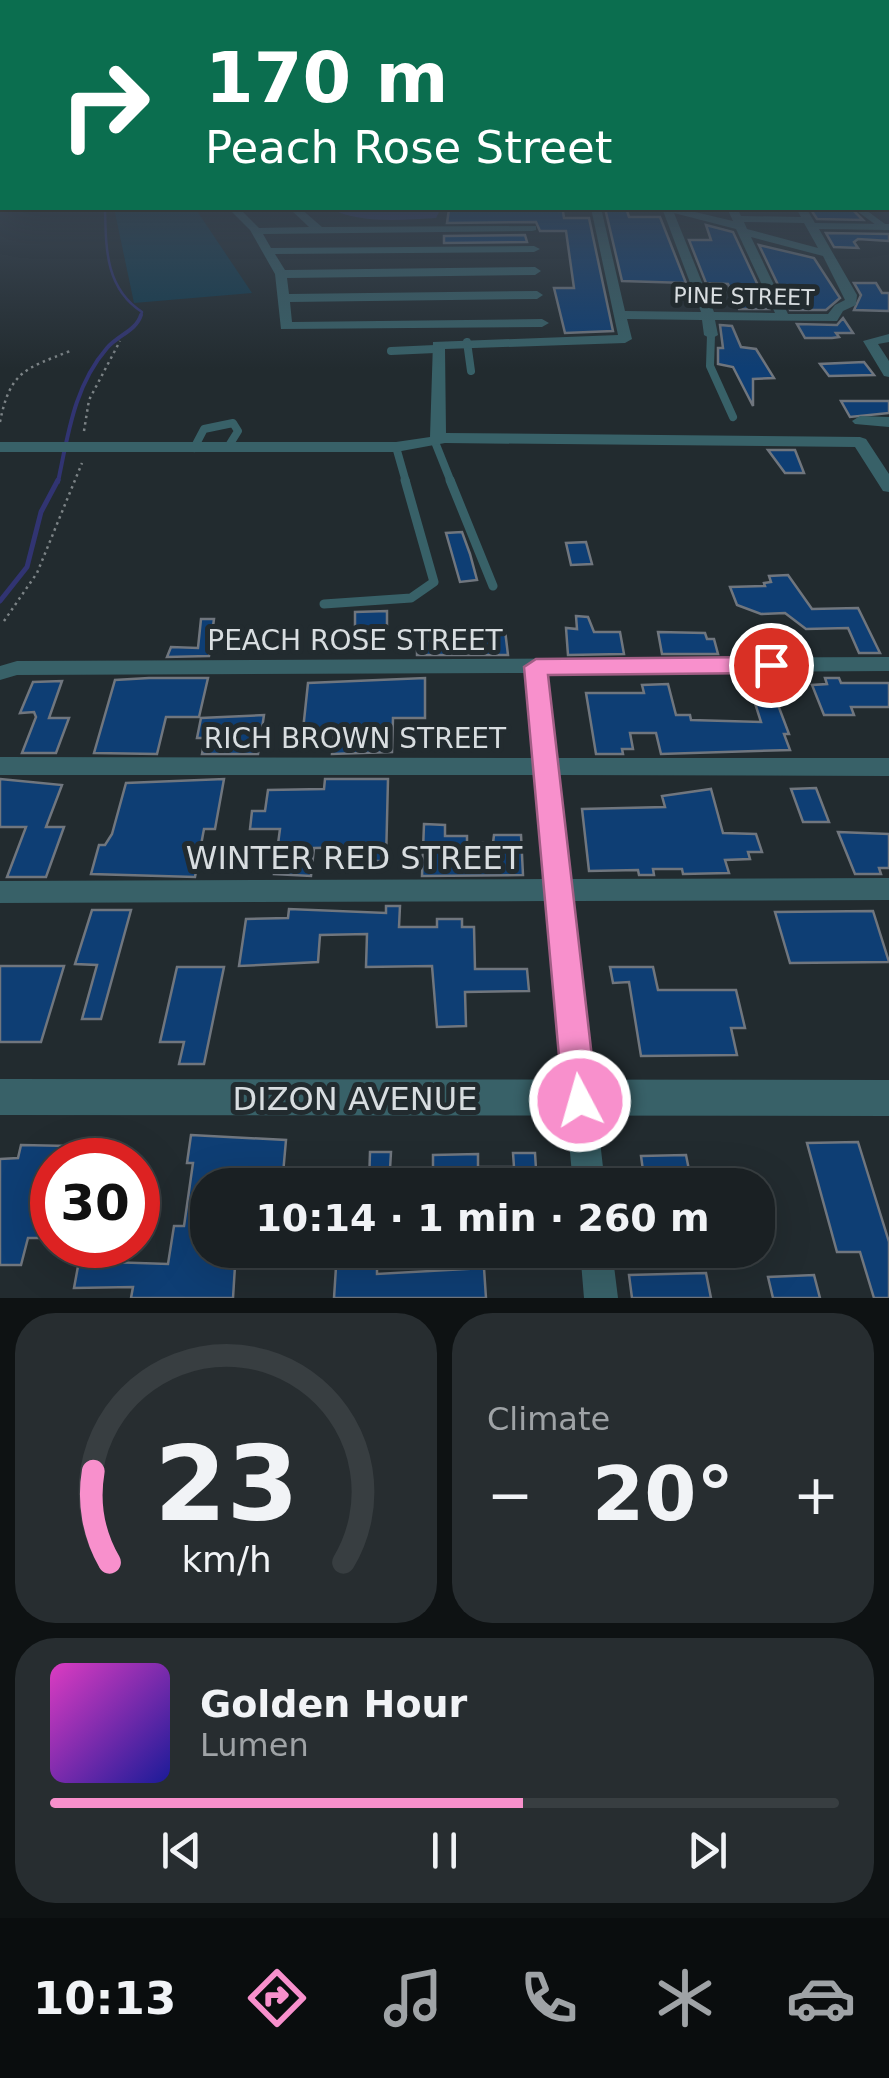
<!DOCTYPE html>
<html lang="en">
<head>
<meta charset="utf-8">
<style>
  :root { --surface:#1a2023; --page:#272d30; --text:#f1f3f6; --muted:#9fa3a6; --line:#383e41; --accent:#f890cc }
  body { margin:0; font-family:"DejaVu Sans",sans-serif; background:var(--page); color:var(--text); height:100vh; display:flex; flex-direction:column; font-size:38px; white-space:nowrap }
  * { box-sizing:border-box; margin:0 }
  p { font-size:32px; color:var(--muted) }
  .icon { flex:none; width:55px; height:55px; fill:none; stroke:currentColor; stroke-width:2; stroke-linecap:round; stroke-linejoin:round }
  .map { position:relative; height:1298px; overflow:hidden }
  .sheet { display:flex; flex-direction:column; gap:15px; padding:15px; background:#0e1213; flex:1 }
  .sheet>* { flex:none }
  .top-card { position:absolute; left:0px; top:0px; width:890px; height:210px; box-shadow:0 10px 40px #0002,0 0 0 2px var(--line); background:#0b6e4f; color:#fff; overflow:hidden }
  .speed { position:absolute; left:30px; top:1138px; display:flex; gap:20px; font-size:50px; font-weight:700; text-align:center }
  .speed>* { display:grid; place-content:center; width:130px; height:130px; border-radius:50%; background:var(--surface); box-shadow:0 10px 40px #0002,0 0 0 2px var(--line); line-height:1 }
  .speed .limit { border:15px solid #d22; background:#fff; color:#111 }
  .pin { position:absolute; display:grid; place-items:center; width:85px; height:85px; color:#fff; margin:-42px; border:5px solid #fff; border-radius:50%; box-shadow:0 2px 10px #0007 }
  .me { position:absolute; width:110px; margin:-55px; rotate:354deg; stroke-linejoin:round; filter:drop-shadow(0 0 8px #0008) }
  .turn { display:flex; align-items:center; gap:35px; height:210px; padding:0 40px; font-size:45px }
  .turn .icon { width:130px; height:130px; stroke-width:2.5 }
  .turn b { display:block; font-size:70px; line-height:85px }
  .big { font-size:75px; font-weight:700; line-height:1.1 }
  .sheet .card { flex:1; display:flex; flex-direction:column; justify-content:center; gap:15px; min-width:0; padding:0 35px; border-radius:40px; background:var(--page) }
  .sheet .dial { align-items:center; gap:0 }
  .dial svg { height:260px; overflow:visible; fill:none; stroke:var(--line); stroke-width:7; stroke-linecap:round; text-anchor:middle }
  .dial text { fill:var(--text); stroke:none }
  .song { display:flex; align-items:center; gap:30px }
  .cover { width:120px; height:120px; border-radius:15px; background:linear-gradient(135deg,hsl(310 70% 55%),hsl(240 70% 35%)) }
  .played { height:10px; border-radius:5px; background:linear-gradient(90deg,var(--accent) 60%,var(--line) 60%) }
  .keys { display:flex; justify-content:space-around; direction:ltr }
  .heat { display:flex; justify-content:space-between; align-items:center; font-size:55px; direction:ltr }
  .sheet .tiles { flex:1; display:grid; gap:15px; grid-template-columns:1fr 1fr }
  .card:last-child { grid-column:span 2 }
  .trip { position:absolute; left:190px; top:1168px; width:585px; height:100px; border-radius:40px; background:var(--surface); box-shadow:0 10px 40px #0002,0 0 0 2px var(--line); font-weight:700; line-height:100px; text-align:center }
  .tabs { display:flex; height:160px; justify-content:space-around; align-items:center; background:#0a0d0e; color:var(--muted) }
  .tabs .icon { width:70px; height:70px }
  .tabs .on { color:var(--accent) }
  .tabs b { font-size:45px; color:var(--text) }
  .map>svg:first-child { display:block }
</style>
</head>
<body>
<div class="map">
<svg width="889" height="1298" viewBox="0 0 889 1298">
  <rect width="100%" height="100%" fill="#222b2f"/>
  <path fill="#123b4e" d="M114,208H195L252,293L134,303Z"/>
  <path fill="#313472" d="M329,208H328H441L436,218C401,220 360,224 329,208Z"/>
  <g fill="none" stroke-linecap="round" stroke-linejoin="round">
    <path stroke="#313472" stroke-width="2.5" d="M105,208C106,248 105,288 142,312L140,318"/>
    <path stroke="#313472" stroke-width="4" d="M58,482C68,435 74,386 107,348C118,335 136,331 141,315"/>
    <path stroke="#313472" stroke-width="5" d="M0,601L27,567L41,512L58,480"/>
  </g>
  <path fill="#0e3e74" stroke="#70767e" stroke-width="2.5" d="M487,208L563,211L564,218H589L613,331L565,333L554,288H574L566,231H540L536,222L447,223L449,209Z
    M605,208H626L629,217H660L686,283L622,281Z
    M810,208H851L863,220L817,219Z
    M706,225L733,232L769,309H739L728,284L706,283L689,240H711Z
    M826,233L889,234V241L858,239L854,242L858,248L834,247Z
    M525,235L527,242L444,243V236Z
    M759,245L814,258L840,298L826,310H790Z
    M854,283H876L882,293H889V311L854,310L861,295Z
    M843,318L853,333H836L839,337L832,338H805L797,324L837,325Z
    M720,325L732,326L741,347L756,349L774,378L753,379V406L733,367L718,364V348H723Z
    M864,362L874,375L829,376L820,364Z
    M841,401H889V413L850,417Z
    M768,450H795L804,473H785Z
    M462,532L470,554L477,580L460,582L446,533Z
    M586,542L592,564L571,565L566,543Z
    M788,575L812,609L858,608L880,653H859L848,628L806,629L785,613L761,614L737,605L730,587L765,586L764,583L771,582L769,576Z
    M387,611V633L355,634V612Z
    M576,616L588,617L594,632H620L624,654L568,655L566,628L577,629Z
    M201,619H214L209,656L167,657L171,647L198,648Z
    M505,630L508,655H417V641H446V632Z
    M658,632L705,633L707,639H714L718,654H662Z
    M149,678H208L199,717H166L157,754L94,753L115,680Z
    M425,678V718H393L392,752L332,754L334,730H303L308,683Z
    M825,678H839L841,683H889V707H851L854,715H824L812,685L827,684Z
    M62,681L49,718H69L56,753H22L36,717L34,712L20,713L33,682Z
    M748,681H769L789,734H784L790,750L661,754L656,733H630L633,749H622L623,754H596L586,693H644L642,685L668,684L676,715H690L691,720L761,722Z
    M264,715L258,754H202L205,738H197L201,718Z
    M0,779L62,785L46,827H64L46,877H7L26,827H0Z
    M224,779L215,829H204L195,877L91,874L99,845H105L112,834L126,783Z
    M325,779H388L386,861H357L358,847L314,848L311,876L274,874L280,829H250L252,811H265L268,790L324,789Z
    M816,788L829,822H803L791,789Z
    M711,789L723,833L756,834L762,852H748L750,859L725,860L729,873L683,874L682,869H653L654,875H639L638,870L589,871L582,809L665,807L662,796Z
    M424,824L445,825V836H467V843H493L494,835H521L523,875L422,876Z
    M838,832L889,834V868H879L881,874H855Z
    M386,906H400L399,927H437V919H462V927H474L475,969H527L529,991L465,992L466,1026L437,1027L432,966L366,967L367,934L320,935L318,962L239,966L246,919L288,918L289,909L386,913Z
    M92,910H131L101,1019H82L97,965L75,964Z
    M873,911L889,962L790,963L775,912Z
    M0,966H64L41,1042H0Z
    M177,967H224L204,1064H179L184,1042H160Z
    M610,967H653L658,990H736L745,1028H731L737,1055L641,1056L629,982L613,983Z
    M191,1135L286,1140L282,1185H208V1250H236L233,1298H131L133,1287L74,1288L79,1261L168,1264L174,1226H184L193,1163H187Z
    M858,1142L889,1242V1298H874L860,1252H837L807,1143Z
    M21,1145L69,1146L66,1160H52V1211L46,1238H28L21,1265H0V1159L18,1158Z
    M370,1152H391L390,1169H433V1155L478,1154V1167H514L513,1153H535L537,1185H369Z
    M686,1155L692,1185H645L641,1156Z
    M498,1250H569V1262L498,1264Z
    M377,1266V1274L484,1268L486,1298H334L336,1267Z
    M706,1273L711,1298H632L629,1275Z
    M814,1275L820,1298H773L768,1277Z"/>
  <g fill="none" stroke-linecap="round" stroke-linejoin="round">
    <path stroke="#7c8386" stroke-width="2.5" stroke-dasharray="2.5 4" stroke-linecap="butt" d="M640,208L652,210
      M0,422C10,371 25,369 70,351
      M84,431L89,400L120,341
      M4,621L37,573L82,463"/>
    <path stroke="#386168" stroke-width="6" d="M858,208L884,227"/>
    <path stroke="#386168" stroke-width="8" d="M711,335L710,366L733,417
      M467,342L471,371
      M391,351L435,349
      M435,442L451,482
      M396,447L406,482
      M194,448L204,429L233,423L238,431L228,447"/>
    <path stroke="#386168" stroke-width="9" d="M450,480L493,586
      M324,604L411,598L434,582L405,480"/>
    <path fill="#386168" fill-rule="evenodd" d="M888,190H889V196H888Z
      M228,208H239L259,228L309,227L289,208H300L322,227L536,226V230L532,231L263,234L271,248L534,246L540,249L534,252L275,254L285,270L535,267L541,271L535,275L287,278L289,294L537,291L543,295L537,299L290,302L292,322L542,319L549,323L542,327L281,329L275,274L250,230Z
      M591,208H601L625,311L701,312L662,208H678L733,221L727,208H737L741,216L801,217L796,208H806L815,223L889,224V230L819,229L857,295L856,305L843,311L837,321L715,320L718,335L711,339L704,335L702,320L627,319L632,339L625,343L445,349L446,433L860,437L866,439L889,474V492L883,491L855,447L445,443L396,452H0V442H396L430,437L433,342L618,335ZM674,213L736,229L775,313L714,312ZM744,222L804,223L818,248L747,229ZM751,237L823,256L845,300L835,305L828,314H788Z
      M889,334V342L878,344L889,361V377L884,376L863,341Z
      M860,416L889,417V427L855,424L852,421Z
      M889,657V671L547,673L556,758H889V776L558,775L570,879L889,878V900L573,901L605,1185H573L547,901L0,903V881L545,879L536,775H0V757L534,758L526,673L17,675L0,680V666L17,661Z
      M580,1250H612L618,1298H584Z"/>
    <path fill="#386168" fill-rule="evenodd" d="M0,1079L889,1080V1116L0,1115Z"/>
  </g>
  <linearGradient id="sky" x2="0" y2="1"><stop stop-color="#13181a"/><stop offset="0.51" stop-color="#3e4a58"/><stop offset="1" stop-color="#3e4a58" stop-opacity="0"/></linearGradient>
  <rect width="889" height="369" fill="url(#sky)"/>
  <path fill="#f890cc" stroke="#a15e85" stroke-width="2.5" d="M771,657L783,665L771,673L548,675L597,1101L592,1113L580,1118L568,1113L563,1101L524,667L536,659Z"/>
  <g text-anchor="middle" stroke-width="10" stroke-linejoin="round" paint-order="stroke">
    <g font-size="22" fill="#d8dde0" stroke="#222b2f">
      <text transform="translate(744 296) rotate(1)" y="8">PINE STREET</text>
    </g>
    <g font-size="28" fill="#d8dde0" stroke="#222b2f">
      <text x="355" y="650">PEACH ROSE STREET</text>
      <text x="355" y="748">RICH BROWN STREET</text>
    </g>
    <g font-size="32" fill="#d8dde0" stroke="#222b2f">
      <text x="354" y="869">WINTER RED STREET</text>
      <text x="355" y="1110">DIZON AVENUE</text>
    </g>
  </g>
</svg>
<div class="speed"><div class="limit">30</div></div>
<div class="pin" style="left:771px;top:665px;background:#d93025"><svg class="icon" aria-label="arrive" viewBox="0 0 24 24"><path d="M6 21V4h12l-3 4 3 4H6"/></svg></div>
<svg class="me" style="left:580px;top:1101px" viewBox="-20 -20 40 40"><circle r="17" fill="#f890cc" stroke="#fff" stroke-width="3"/><path d="M0-11L8 9 0 5-8 9z" fill="#fff"/></svg>
<div class="trip">10:14 · 1 min · 260 m</div>
<div class="top-card">
<div class="turn"><svg class="icon" aria-label="right" viewBox="0 0 24 24"><path d="M7 20v-9h11M14 6l5 5-5 5"/></svg><div><b>170 m</b>Peach Rose Street</div></div>
</div>
</div>
<section class="sheet">
<div class="tiles">
<div class="card dial"><svg viewBox="0 0 100 80">
<path d="M14 69A42 42 0 1 1 86 69"/>
<path d="M14 69A42 42 0 0 1 9 41" stroke="#f890cc"/>
<text x="50" y="56" font-size="32" font-weight="700">23</text>
<text x="50" y="72" font-size="11">km/h</text>
</svg></div>
<div class="card"><p>Climate</p>
<div class="heat"><a>−</a><b class="big">20°</b><a>+</a></div>
</div>
<div class="card">
<div class="song"><i class="cover"></i><div><b>Golden Hour</b><p>Lumen</p></div></div>
<div class="played"></div>
<div class="keys"><svg class="icon" aria-label="previous" viewBox="0 0 24 24"><path d="M18 5L8 12l10 7zM5 5v14"/></svg><svg class="icon" aria-label="pause" viewBox="0 0 24 24"><path d="M8 5v14M16 5v14"/></svg><svg class="icon" aria-label="next" viewBox="0 0 24 24"><path d="M6 5l10 7-10 7zM19 5v14"/></svg></div>
</div>
</div>
</section>
<nav class="tabs">
<b>10:13</b>
<svg class="icon on" aria-label="directions" viewBox="0 0 24 24"><path d="M12 3l9 9-9 9-9-9zM9 14v-3h6M13 9l2 2-2 2"/></svg>
<svg class="icon" aria-label="music" viewBox="0 0 24 24"><path d="M9 18V5l10-2v13"/><circle cx="6" cy="18" r="3"/><circle cx="16" cy="16" r="3"/></svg>
<svg class="icon" aria-label="phone" viewBox="0 0 24 24"><path d="M5 4h4l2 5-3 2q2 4 5 5l2-3 5 2v4C11 20 4 13 5 4z"/></svg>
<svg class="icon" aria-label="climate" viewBox="0 0 24 24"><path d="M12 3v18M4 7l16 10M4 17L20 7"/></svg>
<svg class="icon" aria-label="car" viewBox="0 0 24 24"><path d="M5 17H2v-5l4-1 3-4h7l3 4 3 1v5h-3M9 17h6M6 11h13"/><circle cx="7" cy="17" r="2"/><circle cx="17" cy="17" r="2"/></svg>
</nav>
</body>
</html>
